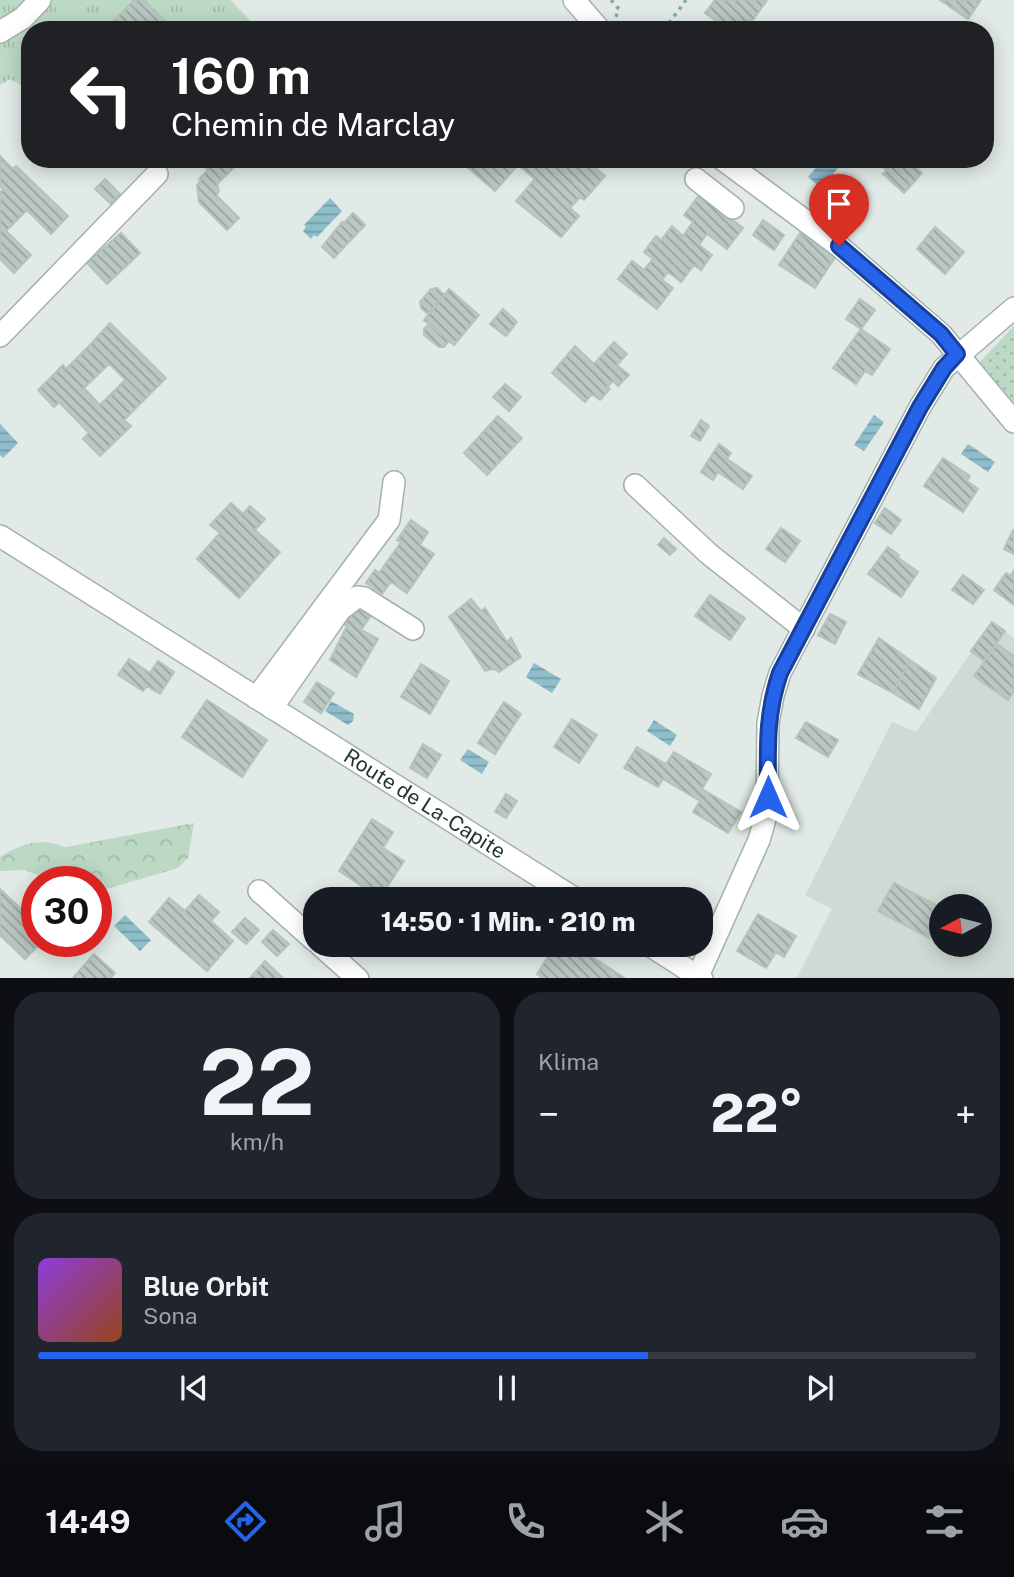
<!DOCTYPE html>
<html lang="de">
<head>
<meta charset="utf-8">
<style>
  :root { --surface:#171b24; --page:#20242c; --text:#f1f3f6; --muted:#9ea1a6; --line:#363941; --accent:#2563eb }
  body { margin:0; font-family:"Public Sans",sans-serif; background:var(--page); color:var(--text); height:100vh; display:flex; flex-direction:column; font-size:26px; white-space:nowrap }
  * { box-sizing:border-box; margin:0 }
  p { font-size:23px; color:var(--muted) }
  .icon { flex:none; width:38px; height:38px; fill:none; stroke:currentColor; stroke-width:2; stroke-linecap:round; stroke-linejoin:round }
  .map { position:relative; height:978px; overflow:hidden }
  .details { display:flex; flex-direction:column; gap:14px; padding:14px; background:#0d0f14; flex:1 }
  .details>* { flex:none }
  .top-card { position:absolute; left:21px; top:21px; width:973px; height:147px; border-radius:28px; box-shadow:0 4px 18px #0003; background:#202124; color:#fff; overflow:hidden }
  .needle { width:46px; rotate:263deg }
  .controls { position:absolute; left:929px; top:894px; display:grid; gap:14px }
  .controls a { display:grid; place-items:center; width:63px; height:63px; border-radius:50%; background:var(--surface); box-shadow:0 4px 18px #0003; font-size:35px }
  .speed { position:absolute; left:21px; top:866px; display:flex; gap:14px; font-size:35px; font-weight:700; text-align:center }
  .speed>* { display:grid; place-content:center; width:91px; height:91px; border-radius:50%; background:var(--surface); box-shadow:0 4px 18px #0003; line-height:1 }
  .speed .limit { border:10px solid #d22; background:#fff; color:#111 }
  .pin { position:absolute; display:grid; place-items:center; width:60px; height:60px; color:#fff; margin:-72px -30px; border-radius:50% 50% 50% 0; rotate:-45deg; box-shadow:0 0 7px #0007 }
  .pin .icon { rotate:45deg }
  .me { position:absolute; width:77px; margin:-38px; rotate:0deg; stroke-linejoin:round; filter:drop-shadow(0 0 5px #0008) }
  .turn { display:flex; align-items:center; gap:24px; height:147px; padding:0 35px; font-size:32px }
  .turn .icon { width:91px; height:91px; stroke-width:2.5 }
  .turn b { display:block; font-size:49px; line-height:60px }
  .big { font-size:52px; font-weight:800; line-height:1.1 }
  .details .widget { flex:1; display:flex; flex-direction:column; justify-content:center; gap:10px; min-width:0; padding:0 24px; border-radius:28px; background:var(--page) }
  .details .dial { align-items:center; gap:0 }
  .dial b { font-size:91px; line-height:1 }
  .song { display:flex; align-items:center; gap:21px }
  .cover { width:84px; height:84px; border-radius:10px; background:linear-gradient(135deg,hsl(270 70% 55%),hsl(20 70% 35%)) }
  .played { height:7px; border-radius:4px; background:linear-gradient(90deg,var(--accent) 65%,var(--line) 65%) }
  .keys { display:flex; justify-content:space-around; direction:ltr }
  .heat { display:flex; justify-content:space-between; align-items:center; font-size:38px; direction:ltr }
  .details .tiles { flex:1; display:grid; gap:14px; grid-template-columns:1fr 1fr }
  .widget:last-child { grid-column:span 2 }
  .trip { position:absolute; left:303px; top:887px; width:410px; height:70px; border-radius:28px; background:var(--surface); box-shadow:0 4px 18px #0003; font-weight:800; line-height:70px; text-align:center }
  .menu { display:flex; height:112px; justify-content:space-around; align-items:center; background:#090b0e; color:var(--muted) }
  .menu .icon { width:49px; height:49px }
  .menu .active { color:var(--accent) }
  .menu b { font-size:32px; color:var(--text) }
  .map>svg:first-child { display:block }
</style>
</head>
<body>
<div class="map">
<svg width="1014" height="979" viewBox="0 0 1014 979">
  <defs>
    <pattern id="grass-dots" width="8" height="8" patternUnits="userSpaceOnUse" patternTransform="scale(1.75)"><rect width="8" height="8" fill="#bcd9c5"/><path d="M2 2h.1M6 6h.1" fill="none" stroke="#a1bbaa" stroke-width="1.8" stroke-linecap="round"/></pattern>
    <pattern id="forest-crowns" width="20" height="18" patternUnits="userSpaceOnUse" patternTransform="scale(1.75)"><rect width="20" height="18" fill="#bcd9c5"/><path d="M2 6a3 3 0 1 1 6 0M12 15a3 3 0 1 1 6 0" fill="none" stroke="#a1bbaa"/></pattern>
    <pattern id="park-tufts" width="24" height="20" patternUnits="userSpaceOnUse" patternTransform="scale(1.75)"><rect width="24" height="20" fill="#bcd9c5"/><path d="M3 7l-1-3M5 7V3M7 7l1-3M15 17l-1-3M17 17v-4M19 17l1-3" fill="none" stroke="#a1bbaa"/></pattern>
    <pattern id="water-rules" width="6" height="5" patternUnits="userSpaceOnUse" patternTransform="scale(1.75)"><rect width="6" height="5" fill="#8ebeca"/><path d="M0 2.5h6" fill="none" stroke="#749ba5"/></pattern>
    <pattern id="building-back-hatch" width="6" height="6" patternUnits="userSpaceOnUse" patternTransform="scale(1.75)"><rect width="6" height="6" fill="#bac7c2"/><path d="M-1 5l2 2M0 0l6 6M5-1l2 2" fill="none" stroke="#97a39e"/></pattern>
  </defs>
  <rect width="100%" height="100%" fill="#e1eae6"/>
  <path fill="#cfdad5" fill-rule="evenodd" d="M992,622L1014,638V978L796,979L832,909L805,895L892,722L916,732ZM942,906H980V945H942Z"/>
  <path fill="url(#grass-dots)" d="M1014,326V407L979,363Z"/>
  <path fill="url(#forest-crowns)" d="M194,823L188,858L178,868L96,892V882H57L24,870L0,871V857C25,842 38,838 66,847Z"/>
  <path fill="url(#park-tufts)" d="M0,0H134L105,30H30V90L10,79L0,85Z
    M144,0H230L252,22L245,30H174Z"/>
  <path fill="url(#water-rules)" d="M823,159L844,161L821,188L808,177Z
    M330,198L342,211L317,237L314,235L311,239L303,231L306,227L304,225Z
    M874,415L884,422L864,451L854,445Z
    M0,424L18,443L3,458L0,455Z
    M968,444L995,462L988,472L961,454Z
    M534,663L561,679L552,693L526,677Z
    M331,701L354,714L353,721L348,725L325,711Z
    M654,720L677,735L670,746L647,731Z
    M468,749L489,762L482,774L460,760Z
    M125,915L151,940L140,951L114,926Z"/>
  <path fill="url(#building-back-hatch)" stroke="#b4c3bd" stroke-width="2" d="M134,0H144L174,30H105Z
    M715,0H767L746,30H729L705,13Z
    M940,0H981L968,19Z
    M0,156L13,169L16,166L68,216L51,234L27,210L6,231L31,255L14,273L0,259V193L3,189L0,186Z
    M196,159L242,160L217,184L219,190L217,196L239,218L227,230L199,202L197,185L201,180L199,179L208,170Z
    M474,159H586L605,176L584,200L580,197L570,208L579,216L561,237L516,201L535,179L518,165L495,191L467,167Z
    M886,159H896L886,170L880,164Z
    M896,159H907L922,173L904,193L883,174Z
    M105,179L120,194L111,204L95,189Z
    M700,194L743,228L727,249L707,234L699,245L712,255L701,270L694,265L681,282L668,272L662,280L673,288L657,309L618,279L632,261L644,270L653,259L644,252L656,236L661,240L672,226L683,236L693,222L684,215Z
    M353,213L365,225L334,258L322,247L342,222L344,223Z
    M763,220L784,235L774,250L753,235Z
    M935,227L964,252L945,274L917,249Z
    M121,233L140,253L107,284L87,263Z
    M800,233L836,256L815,288L779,265Z
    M437,288L444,295L428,314L421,308L420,302L431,289Z
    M449,289L479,315L454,345L424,320Z
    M860,299L875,310L861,329L846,319Z
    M503,309L517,322L506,336L490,324Z
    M110,323L166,378L145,399L90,345Z
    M429,324L449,341L444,347H439L424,335V329Z
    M861,329L890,349L872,375L865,371L856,384L833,368Z
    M614,342L627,354L617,365L629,375L618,386L613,381L607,387L610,389L600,400L592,394L585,402L552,373L575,346L594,364Z
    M90,345L109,364L84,388L100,405L125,380L145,399L124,420L131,426L100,456L83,439L89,433L59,402L54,407L38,390L63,365L66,369Z
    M505,384L521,397L509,411L493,397Z
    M498,416L522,438L487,475L464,453Z
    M701,420L709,426L700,441L691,436Z
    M719,444L731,453L727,459L752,476L743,489L718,472L713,480L701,472Z
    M943,458L970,476L967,481L978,489L963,512L924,486Z
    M231,503L243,514L250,506L265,519L255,530L280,552L239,598L197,559L220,533L210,525Z
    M885,508L901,520L891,534L875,523Z
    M411,520L428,532L420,545L434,554L407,593L391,582L382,594L366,583L375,570L379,573L401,542L397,540Z
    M781,528L800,541L785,562L766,549Z
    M1013,530H1014V554L1004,549Z
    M664,538L676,549L670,555L658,545Z
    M888,547L899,555L897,557L918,572L901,597L868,574Z
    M1014,570V605L994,590L1006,573L1010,576Z
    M963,575L984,590L973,604L952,590Z
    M710,595L745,618L730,640L695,616Z
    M471,599L481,611L485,608L507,642L511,638L521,657L499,672L494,669L485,671L449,617Z
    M351,608H360L370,617L361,630L378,639L356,677L330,660L347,626L342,623Z
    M830,614L846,622L835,644L818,635Z
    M992,622L1005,631L984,661L971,651Z
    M879,638L910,660L893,693L858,674Z
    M997,644L1014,656V691L1008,700L974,676Z
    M129,659L150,673L158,661L174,672L160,694L147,686L143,691L118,675Z
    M910,660L936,678L919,709L893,693Z
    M421,664L449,681L430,714L401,697Z
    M317,682L334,693L321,713L304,702Z
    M207,700L267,740L242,777L182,737Z
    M504,702L521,714L495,754L478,743Z
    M572,719L597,735L579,763L554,747Z
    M806,722L838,740L828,757L796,738Z
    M423,744L441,755L427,778L410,768Z
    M637,747L666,764L674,752L711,774L702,789L741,812L728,833L693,812L700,801L663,779L658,787L624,768Z
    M506,794L517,801L506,818L495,812Z
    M372,819L393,832L383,848L404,861L380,898L339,871Z
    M894,883L942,908V915L929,938L878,911Z
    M0,889L37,924V942H42L25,959L0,935Z
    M199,895L219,912L211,921L233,941L207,971L149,922L169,898L185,911Z
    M758,914L796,936L784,957L776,952L766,968L737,951Z
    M245,918L259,930L246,944L232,932Z
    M273,930L289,944L277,956L262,942Z
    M456,945H476L470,954Z
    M555,945H574L626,979H544L537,974Z
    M94,954L115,973L110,979H72Z
    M265,961L284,979H249Z"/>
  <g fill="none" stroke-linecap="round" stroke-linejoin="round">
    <defs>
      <g id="minor">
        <path d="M574,0L600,30"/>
        <path d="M0,32L23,18L40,0"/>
        <path d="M722,159L839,246L941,334L1014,422"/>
        <path d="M696,179L733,208"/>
        <path d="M0,336L157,174"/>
        <path d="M635,485L709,554L804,629"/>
        <path id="s1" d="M0,536L577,900"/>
        <path d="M256,698L389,520L394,482"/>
        <path d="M272,708L340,610L357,597L364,598L413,629"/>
        <path d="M259,891L315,941"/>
        <path d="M320,945L358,979"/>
        <path d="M649,945L702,979"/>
        <path d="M698,976L759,840L767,812L768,723L773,696L780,673L920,407L944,368L1014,308"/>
      </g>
    </defs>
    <use href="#minor" stroke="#a4b1ad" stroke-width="24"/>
    <path stroke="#85aaa0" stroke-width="3.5" stroke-dasharray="3.5 5" stroke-linecap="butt" d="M611,0L619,9L615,19
      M664,30L686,0"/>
    <use href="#minor" stroke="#fff" stroke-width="21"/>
  </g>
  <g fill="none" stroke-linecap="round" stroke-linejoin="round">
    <defs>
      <path id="route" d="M768,797C768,752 765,717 780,673L920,407L944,368L957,354L941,334L839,246"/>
    </defs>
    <use href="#route" stroke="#184099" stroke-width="18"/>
    <use href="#route" stroke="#2563eb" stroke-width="12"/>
  </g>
  <g text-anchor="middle" stroke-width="6" stroke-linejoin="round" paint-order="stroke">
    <g font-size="21" fill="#233934" stroke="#f1f7f4">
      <text dy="7" stroke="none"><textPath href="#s1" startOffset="502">Route de La-Capite</textPath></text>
    </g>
  </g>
</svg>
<div class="controls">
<a><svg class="needle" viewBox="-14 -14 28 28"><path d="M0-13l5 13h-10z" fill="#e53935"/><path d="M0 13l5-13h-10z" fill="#9ea1a6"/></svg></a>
</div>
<div class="speed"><div class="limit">30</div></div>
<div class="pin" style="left:839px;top:246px;background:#d93025"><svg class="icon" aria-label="arrive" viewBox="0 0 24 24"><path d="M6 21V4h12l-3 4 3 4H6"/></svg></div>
<svg class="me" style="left:768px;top:797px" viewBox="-20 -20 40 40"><path d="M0-17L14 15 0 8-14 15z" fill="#2563eb" stroke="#fff" stroke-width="4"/></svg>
<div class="trip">14:50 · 1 Min. · 210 m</div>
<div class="top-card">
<div class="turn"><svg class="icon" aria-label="left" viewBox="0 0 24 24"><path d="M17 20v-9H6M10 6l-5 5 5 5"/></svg><div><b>160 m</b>Chemin de Marclay</div></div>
</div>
</div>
<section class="details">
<div class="tiles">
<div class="widget dial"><b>22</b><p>km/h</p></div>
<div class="widget"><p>Klima</p>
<div class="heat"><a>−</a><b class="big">22°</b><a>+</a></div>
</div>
<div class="widget">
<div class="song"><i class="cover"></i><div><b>Blue Orbit</b><p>Sona</p></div></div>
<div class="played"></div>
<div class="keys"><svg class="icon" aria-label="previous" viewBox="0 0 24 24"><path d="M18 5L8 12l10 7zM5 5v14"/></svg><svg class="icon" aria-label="pause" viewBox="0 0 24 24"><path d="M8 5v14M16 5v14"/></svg><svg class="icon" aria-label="next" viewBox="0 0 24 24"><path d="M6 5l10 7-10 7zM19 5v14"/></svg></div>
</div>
</div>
</section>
<nav class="menu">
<b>14:49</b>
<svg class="icon active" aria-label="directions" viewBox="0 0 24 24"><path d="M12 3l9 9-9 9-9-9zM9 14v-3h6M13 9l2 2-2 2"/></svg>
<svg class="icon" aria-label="music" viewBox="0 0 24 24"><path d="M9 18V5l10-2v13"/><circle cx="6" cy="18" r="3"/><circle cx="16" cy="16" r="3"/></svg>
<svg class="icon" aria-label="phone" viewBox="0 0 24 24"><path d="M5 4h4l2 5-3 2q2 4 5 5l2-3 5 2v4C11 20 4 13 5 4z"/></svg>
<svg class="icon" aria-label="climate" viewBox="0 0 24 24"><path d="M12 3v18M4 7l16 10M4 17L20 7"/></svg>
<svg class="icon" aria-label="car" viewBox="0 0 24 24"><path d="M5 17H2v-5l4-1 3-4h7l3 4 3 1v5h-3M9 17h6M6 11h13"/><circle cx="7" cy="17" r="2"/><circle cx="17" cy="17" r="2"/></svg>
<svg class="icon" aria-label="filters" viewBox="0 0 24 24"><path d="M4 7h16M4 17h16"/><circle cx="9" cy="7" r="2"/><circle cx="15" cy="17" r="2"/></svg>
</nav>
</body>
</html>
